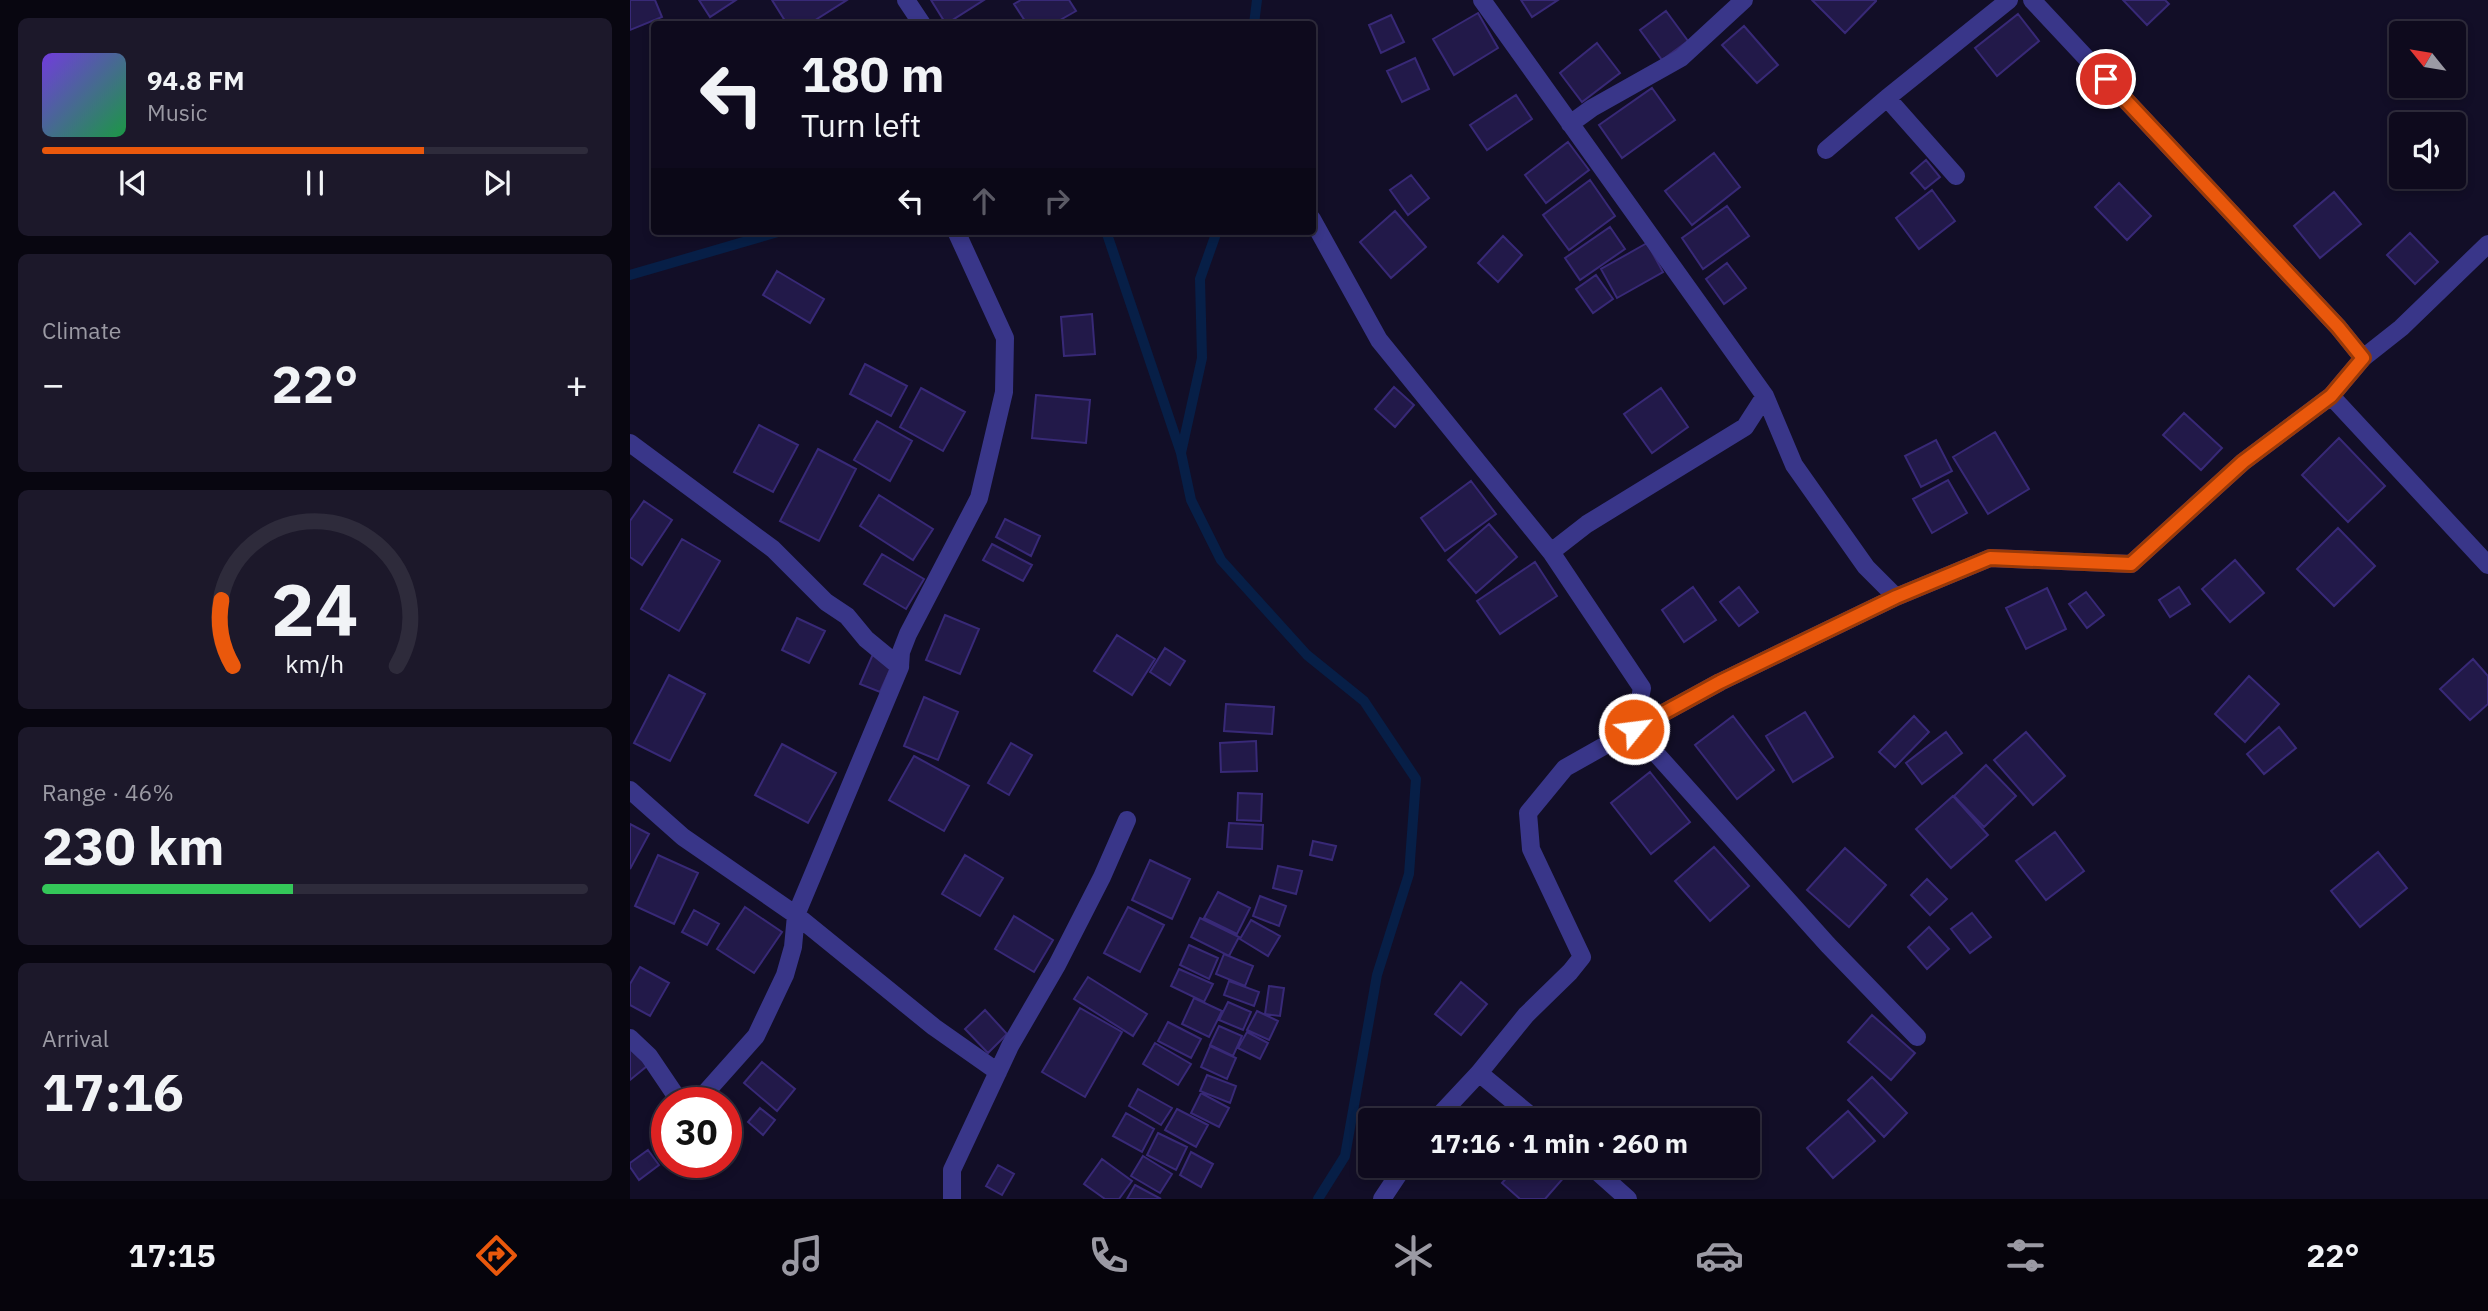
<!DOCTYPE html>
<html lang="en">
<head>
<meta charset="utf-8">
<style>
  :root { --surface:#0e0a1d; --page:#1c182a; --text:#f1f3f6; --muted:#9b9aa4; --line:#2e2b3b; --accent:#ea580c }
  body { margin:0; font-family:"IBM Plex Sans",sans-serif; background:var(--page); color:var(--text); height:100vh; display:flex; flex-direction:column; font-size:26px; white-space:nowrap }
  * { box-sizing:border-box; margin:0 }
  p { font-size:23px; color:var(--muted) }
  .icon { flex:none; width:38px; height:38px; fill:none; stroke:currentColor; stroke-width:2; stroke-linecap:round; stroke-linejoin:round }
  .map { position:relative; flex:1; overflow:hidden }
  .side { display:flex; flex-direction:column; gap:18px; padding:18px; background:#080610; width:630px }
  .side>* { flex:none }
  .guide { position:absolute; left:21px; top:21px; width:665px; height:214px; border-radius:7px; box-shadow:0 4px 10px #0003,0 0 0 2px var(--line); background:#0e0a1d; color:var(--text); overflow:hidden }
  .needle { width:46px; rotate:300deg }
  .fabs { position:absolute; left:1759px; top:21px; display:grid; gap:14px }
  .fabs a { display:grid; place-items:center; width:77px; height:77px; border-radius:7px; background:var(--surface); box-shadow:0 4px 10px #0003,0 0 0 2px var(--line); font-size:35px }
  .speed { position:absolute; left:21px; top:1087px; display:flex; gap:14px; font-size:35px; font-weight:700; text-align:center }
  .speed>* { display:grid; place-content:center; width:91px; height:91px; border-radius:50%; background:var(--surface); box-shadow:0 4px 10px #0003,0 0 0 2px var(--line); line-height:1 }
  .speed .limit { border:10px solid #d22; background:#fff; color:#111 }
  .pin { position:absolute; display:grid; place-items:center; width:60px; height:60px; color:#fff; margin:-30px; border:4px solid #fff; border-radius:50%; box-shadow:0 2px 7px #0007 }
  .me { position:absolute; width:77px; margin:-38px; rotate:61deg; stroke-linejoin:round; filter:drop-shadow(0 0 5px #0008) }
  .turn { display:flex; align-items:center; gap:24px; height:147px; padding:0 35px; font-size:32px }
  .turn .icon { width:91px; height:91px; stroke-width:2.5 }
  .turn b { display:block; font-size:49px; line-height:60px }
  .lanes { display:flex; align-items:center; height:66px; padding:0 35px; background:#0003; justify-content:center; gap:35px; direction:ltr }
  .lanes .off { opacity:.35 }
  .big { font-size:52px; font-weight:800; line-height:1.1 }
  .side .tile { flex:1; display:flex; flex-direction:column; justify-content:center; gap:10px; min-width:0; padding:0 24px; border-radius:10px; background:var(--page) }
  .side .dial { align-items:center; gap:0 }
  .dial svg { height:182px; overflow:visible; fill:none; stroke:var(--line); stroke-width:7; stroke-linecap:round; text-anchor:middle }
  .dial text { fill:var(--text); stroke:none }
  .song { display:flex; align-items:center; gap:21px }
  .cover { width:84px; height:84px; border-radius:10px; background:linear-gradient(135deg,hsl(260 70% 55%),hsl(140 70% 35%)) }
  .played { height:7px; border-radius:4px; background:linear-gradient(90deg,var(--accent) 70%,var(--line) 70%) }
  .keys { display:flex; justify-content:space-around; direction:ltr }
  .heat { display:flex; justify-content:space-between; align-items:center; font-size:38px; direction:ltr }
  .charge { height:10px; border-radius:5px; background:linear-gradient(90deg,#34c759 46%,var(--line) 0) }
  .trip { position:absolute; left:728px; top:1108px; width:402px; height:70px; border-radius:7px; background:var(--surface); box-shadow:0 4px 10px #0003,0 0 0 2px var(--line); font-weight:800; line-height:70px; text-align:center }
  .menu { display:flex; height:112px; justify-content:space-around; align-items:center; background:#06040c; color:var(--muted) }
  .menu .icon { width:49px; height:49px }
  .menu .current { color:var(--accent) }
  .menu b { font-size:32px; color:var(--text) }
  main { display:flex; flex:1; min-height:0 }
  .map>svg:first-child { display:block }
</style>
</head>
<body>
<main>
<section class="side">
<div class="tile">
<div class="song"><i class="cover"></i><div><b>94.8 FM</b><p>Music</p></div></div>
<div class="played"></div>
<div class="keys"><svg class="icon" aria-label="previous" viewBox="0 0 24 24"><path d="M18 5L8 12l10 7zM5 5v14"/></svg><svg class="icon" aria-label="pause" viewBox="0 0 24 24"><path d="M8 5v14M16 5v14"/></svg><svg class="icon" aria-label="next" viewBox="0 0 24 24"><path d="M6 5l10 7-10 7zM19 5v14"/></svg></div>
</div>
<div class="tile"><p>Climate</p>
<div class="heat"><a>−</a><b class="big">22°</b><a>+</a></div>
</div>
<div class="tile dial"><svg viewBox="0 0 100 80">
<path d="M14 69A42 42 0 1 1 86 69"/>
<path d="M14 69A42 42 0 0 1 9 40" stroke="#ea580c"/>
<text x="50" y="56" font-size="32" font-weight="700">24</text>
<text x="50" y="72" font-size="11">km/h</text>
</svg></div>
<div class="tile"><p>Range · 46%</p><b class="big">230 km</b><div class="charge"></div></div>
<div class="tile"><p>Arrival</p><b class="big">17:16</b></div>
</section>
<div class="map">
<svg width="1858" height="1199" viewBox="0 0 1858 1199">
  <rect width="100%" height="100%" fill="#120e27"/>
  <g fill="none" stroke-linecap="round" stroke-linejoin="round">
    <path stroke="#071f47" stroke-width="10" d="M624,24L627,0
      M476,231L551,453
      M587,231L570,279L572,358L551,453L561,500L591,560L677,655L734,701L786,779L779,874L747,975L715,1156L688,1199
      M0,275L148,232L233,231"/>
  </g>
  <path fill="#221949" stroke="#382977" stroke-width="2" d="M0,0H25L32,17L0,30Z
    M69,0H106L80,17Z
    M142,0H217L179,24H157Z
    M301,0H354L316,24Z
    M391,0H439L446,11L423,24H397L384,4Z
    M891,0H928L902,17Z
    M1182,0H1246V1L1215,33Z
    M1493,0H1535L1539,4L1517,25Z
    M1036,11L1058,41L1032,60L1010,30Z
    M848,13L868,48L824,75L803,39Z
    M1388,14L1409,41L1367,76L1345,48Z
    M761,15L774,42L751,53L739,25Z
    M1114,26L1148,65L1127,83L1092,45Z
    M967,43L990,73L952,102L930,73Z
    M785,58L799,89L772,102L757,71Z
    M1022,88L1045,120L992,158L969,125Z
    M886,95L902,119L857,150L840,125Z
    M938,142L959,170L916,203L895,175Z
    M1084,153L1110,187L1062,225L1035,191Z
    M1296,160L1310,177L1295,189L1281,173Z
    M781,175L799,198L778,215L760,190Z
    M960,180L985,216L939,250L913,215Z
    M1489,183L1521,216L1497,240L1465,207Z
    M1302,190L1325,221L1289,249L1266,218Z
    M1704,192L1731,224L1690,258L1664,226Z
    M1097,206L1119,236L1073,269L1052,238Z
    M765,211L796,247L761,278L730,242Z
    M980,227L995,249L950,280L935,258Z
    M1780,233L1808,262L1785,284L1757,255Z
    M873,236L892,255L868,282L848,263Z
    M1017,243L1033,272L987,298L971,269Z
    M1097,263L1116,288L1094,304L1076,279Z
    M147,271L194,299L180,323L133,295Z
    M966,275L983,299L963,313L946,289Z
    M462,314L465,354L434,356L431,317Z
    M235,364L277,386L261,416L220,394Z
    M764,387L784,405L765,427L745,409Z
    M291,388L335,412L313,451L270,427Z
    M1031,388L1058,427L1022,453L994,414Z
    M406,395L460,400L456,443L402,438Z
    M1554,413L1592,448L1571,470L1533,435Z
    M247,421L282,441L260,481L224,460Z
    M129,425L168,445L143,492L104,472Z
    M1365,432L1399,489L1358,514L1323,457Z
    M1709,438L1755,486L1718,522L1672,475Z
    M1306,440L1322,471L1291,487L1275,456Z
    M188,449L226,469L189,541L150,521Z
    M1318,480L1337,513L1302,533L1283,499Z
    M841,481L866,514L815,551L791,518Z
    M249,495L303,529L283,560L230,526Z
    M14,501L42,520L12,565L0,557V521Z
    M375,519L410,536L401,556L366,537Z
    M859,524L887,557L846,593L818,560Z
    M1708,528L1745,566L1704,606L1667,569Z
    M52,539L90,561L49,631L11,609Z
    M362,544L402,565L393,581L353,560Z
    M252,554L294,579L276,609L234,584Z
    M1605,560L1634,593L1600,622L1572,589Z
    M905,562L927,596L870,634L847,601Z
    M1063,587L1086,620L1054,642L1032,610Z
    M1109,587L1128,612L1109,626L1090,602Z
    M1549,587L1560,604L1540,617L1529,600Z
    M1417,588L1436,629L1396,649L1376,608Z
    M1456,592L1474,615L1457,628L1439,604Z
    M315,615L349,629L330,674L296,660Z
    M167,618L195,631L179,663L152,650Z
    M487,635L525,659L502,695L464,671Z
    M535,648L555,661L540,685L520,672Z
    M243,654L263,663L250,692L230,684Z
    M1843,659L1858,676V704L1840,720L1810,689Z
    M39,675L75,694L40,761L4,743Z
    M1619,676L1649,704L1615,742L1585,714Z
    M294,697L328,712L308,760L274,746Z
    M596,704L644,707L642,734L594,731Z
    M1175,712L1203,757L1163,782L1136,736Z
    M1103,716L1144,770L1107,799L1065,745Z
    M1284,716L1299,732L1265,767L1249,752Z
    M1649,727L1666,748L1634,774L1617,754Z
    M1316,732L1332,753L1292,784L1276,763Z
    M1396,732L1435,776L1403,805L1364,760Z
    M626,741L627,771L591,772L590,743Z
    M381,743L402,755L379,795L358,783Z
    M152,744L206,773L178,823L125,795Z
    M284,756L339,786L314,831L259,800Z
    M1356,765L1386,796L1354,827L1324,796Z
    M1020,772L1060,822L1021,854L981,803Z
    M608,793L632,794L631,821L607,820Z
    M1323,796L1358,835L1321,868L1286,829Z
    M599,823L633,825L632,849L597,847Z
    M0,824L19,834L0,869Z
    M1425,832L1454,871L1416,900L1386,861Z
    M683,841L706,846L702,860L680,855Z
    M1084,847L1119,886L1080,921L1045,881Z
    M1215,848L1256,885L1219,927L1177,890Z
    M1748,852L1777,888L1730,927L1701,891Z
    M28,855L68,873L44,924L5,906Z
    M335,855L373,878L350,916L312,894Z
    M520,860L560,879L542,919L502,900Z
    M648,866L672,871L666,894L643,888Z
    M1297,879L1317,899L1300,915L1281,895Z
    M588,892L620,908L607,934L574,918Z
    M630,896L656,906L649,926L623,916Z
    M115,907L152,932L124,973L87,949Z
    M498,907L534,925L510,972L474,953Z
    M64,910L89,924L77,945L52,932Z
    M1342,913L1361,937L1340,953L1321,929Z
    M384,916L423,940L404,972L365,949Z
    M570,918L609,937L599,956L561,937Z
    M621,920L650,936L638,956L610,939Z
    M1299,927L1319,949L1297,969L1278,947Z
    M559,945L588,958L579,979L550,965Z
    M594,954L623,966L615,986L586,974Z
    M10,967L39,983L20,1016L0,1005V984Z
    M549,969L583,984L574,1002L541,986Z
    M458,977L517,1014L503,1036L444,999Z
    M599,981L629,992L624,1006L594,995Z
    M831,982L857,1004L831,1035L805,1014Z
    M639,986L654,988L650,1016L635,1014Z
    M564,998L592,1011L579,1037L552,1024Z
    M598,1002L621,1012L613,1030L589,1020Z
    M450,1008L492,1032L455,1097L412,1072Z
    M355,1010L377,1034L358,1053L335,1029Z
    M627,1011L648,1021L639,1040L617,1030Z
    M1242,1015L1285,1053L1261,1080L1218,1042Z
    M538,1022L571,1039L561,1058L528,1041Z
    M589,1026L612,1036L603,1056L580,1045Z
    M617,1032L638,1043L630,1059L608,1048Z
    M525,1043L561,1064L548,1085L513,1064Z
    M0,1045L17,1066L0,1080Z
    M580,1046L606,1058L597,1079L571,1067Z
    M132,1062L165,1089L147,1111L114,1083Z
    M577,1075L606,1086L600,1103L570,1091Z
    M1242,1077L1277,1113L1254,1137L1218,1100Z
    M508,1089L542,1108L531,1125L499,1106Z
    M571,1093L599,1108L589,1127L561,1113Z
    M130,1108L145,1120L133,1135L118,1122Z
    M547,1109L578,1125L566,1147L535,1130Z
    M1218,1111L1245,1141L1203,1178L1177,1148Z
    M496,1113L524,1129L512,1152L483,1136Z
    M528,1133L557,1147L546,1170L517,1155Z
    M18,1150L29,1165L9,1180L0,1167V1163Z
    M561,1152L583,1164L571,1187L550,1175Z
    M513,1156L542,1174L530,1193L501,1176Z
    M472,1159L502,1181L489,1199H475L454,1184Z
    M368,1165L384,1174L372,1195L356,1186Z
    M887,1166H927L937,1174L915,1199H890L872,1183Z
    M505,1185L531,1199H497Z"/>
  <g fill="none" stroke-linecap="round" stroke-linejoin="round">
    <path stroke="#393689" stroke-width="18" d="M276,0L292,24
      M852,0L1135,396L1164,465L1236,567L1266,597
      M1402,0L1708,327L1733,358
      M940,124L962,108L1051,58L1114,0
      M1196,150L1257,98
      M1326,176L1257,98L1379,0
      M682,219L749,340L921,552
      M1135,396L1115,427L957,524L921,552L1012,688L1004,729L1198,945L1287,1037
      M1701,396L1858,565
      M0,443L143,549L196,602L217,616L236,639L270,667L166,915L163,947L155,975L126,1036L69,1100L58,1102L46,1096L19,1056L0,1038
      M270,667L271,652L278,634L349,498L374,392L375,338L326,231
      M0,790L53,837L166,915L304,1027L368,1072
      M849,1073L906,1120
      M805,1120L849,1073L896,1015L940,972L952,957L901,849L898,813L935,768L1004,729L1090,682L1266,597L1360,558L1501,564L1613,462L1701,396L1733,358L1771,328L1858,244
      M961,1166L998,1199
      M322,1199V1170L380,1046L427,965L472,877L497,820
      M752,1199L774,1166"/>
  </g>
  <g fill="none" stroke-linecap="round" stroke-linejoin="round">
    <defs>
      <path id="route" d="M1004,729L1090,682L1266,597L1360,558L1501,564L1613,462L1701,396L1733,358L1708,327L1476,79"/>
    </defs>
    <use href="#route" stroke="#983908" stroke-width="18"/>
    <use href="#route" stroke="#ea580c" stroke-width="12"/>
  </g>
</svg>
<div class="fabs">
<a><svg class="needle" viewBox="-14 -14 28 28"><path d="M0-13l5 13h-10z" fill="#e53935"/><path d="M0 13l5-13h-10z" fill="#9b9aa4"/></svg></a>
<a><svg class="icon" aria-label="sound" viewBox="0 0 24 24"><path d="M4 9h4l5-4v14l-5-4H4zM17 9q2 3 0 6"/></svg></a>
</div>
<div class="speed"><div class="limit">30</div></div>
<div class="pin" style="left:1476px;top:79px;background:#d93025"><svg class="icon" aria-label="arrive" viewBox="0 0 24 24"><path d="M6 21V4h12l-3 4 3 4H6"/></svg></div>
<svg class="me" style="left:1004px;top:729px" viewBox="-20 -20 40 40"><circle r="17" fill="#ea580c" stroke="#fff" stroke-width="3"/><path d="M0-11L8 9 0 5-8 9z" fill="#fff"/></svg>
<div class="trip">17:16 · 1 min · 260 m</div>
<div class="guide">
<div class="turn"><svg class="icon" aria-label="left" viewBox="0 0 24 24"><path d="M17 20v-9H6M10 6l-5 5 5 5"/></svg><div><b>180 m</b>Turn left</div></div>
<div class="lanes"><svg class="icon" aria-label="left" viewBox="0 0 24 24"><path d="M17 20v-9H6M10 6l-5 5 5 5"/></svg><svg class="icon off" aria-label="ahead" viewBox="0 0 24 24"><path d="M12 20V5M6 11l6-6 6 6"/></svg><svg class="icon off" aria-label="right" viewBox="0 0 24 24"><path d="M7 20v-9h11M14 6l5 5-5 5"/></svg></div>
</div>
</div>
</main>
<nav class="menu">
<b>17:15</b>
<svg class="icon current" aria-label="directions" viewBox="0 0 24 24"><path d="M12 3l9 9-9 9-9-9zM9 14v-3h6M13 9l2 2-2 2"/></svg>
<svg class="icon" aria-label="music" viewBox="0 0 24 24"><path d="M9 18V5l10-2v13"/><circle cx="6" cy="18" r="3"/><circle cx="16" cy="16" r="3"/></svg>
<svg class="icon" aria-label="phone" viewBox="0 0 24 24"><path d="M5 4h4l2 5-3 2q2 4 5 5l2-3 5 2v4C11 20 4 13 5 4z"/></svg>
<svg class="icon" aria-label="climate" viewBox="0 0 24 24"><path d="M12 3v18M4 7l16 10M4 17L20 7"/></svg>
<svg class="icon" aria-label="car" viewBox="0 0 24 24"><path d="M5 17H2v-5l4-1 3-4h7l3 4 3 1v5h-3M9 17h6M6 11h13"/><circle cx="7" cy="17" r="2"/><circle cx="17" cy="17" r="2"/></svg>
<svg class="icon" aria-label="filters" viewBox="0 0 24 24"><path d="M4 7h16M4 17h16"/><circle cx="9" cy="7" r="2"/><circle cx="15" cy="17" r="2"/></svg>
<b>22°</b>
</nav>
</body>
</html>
